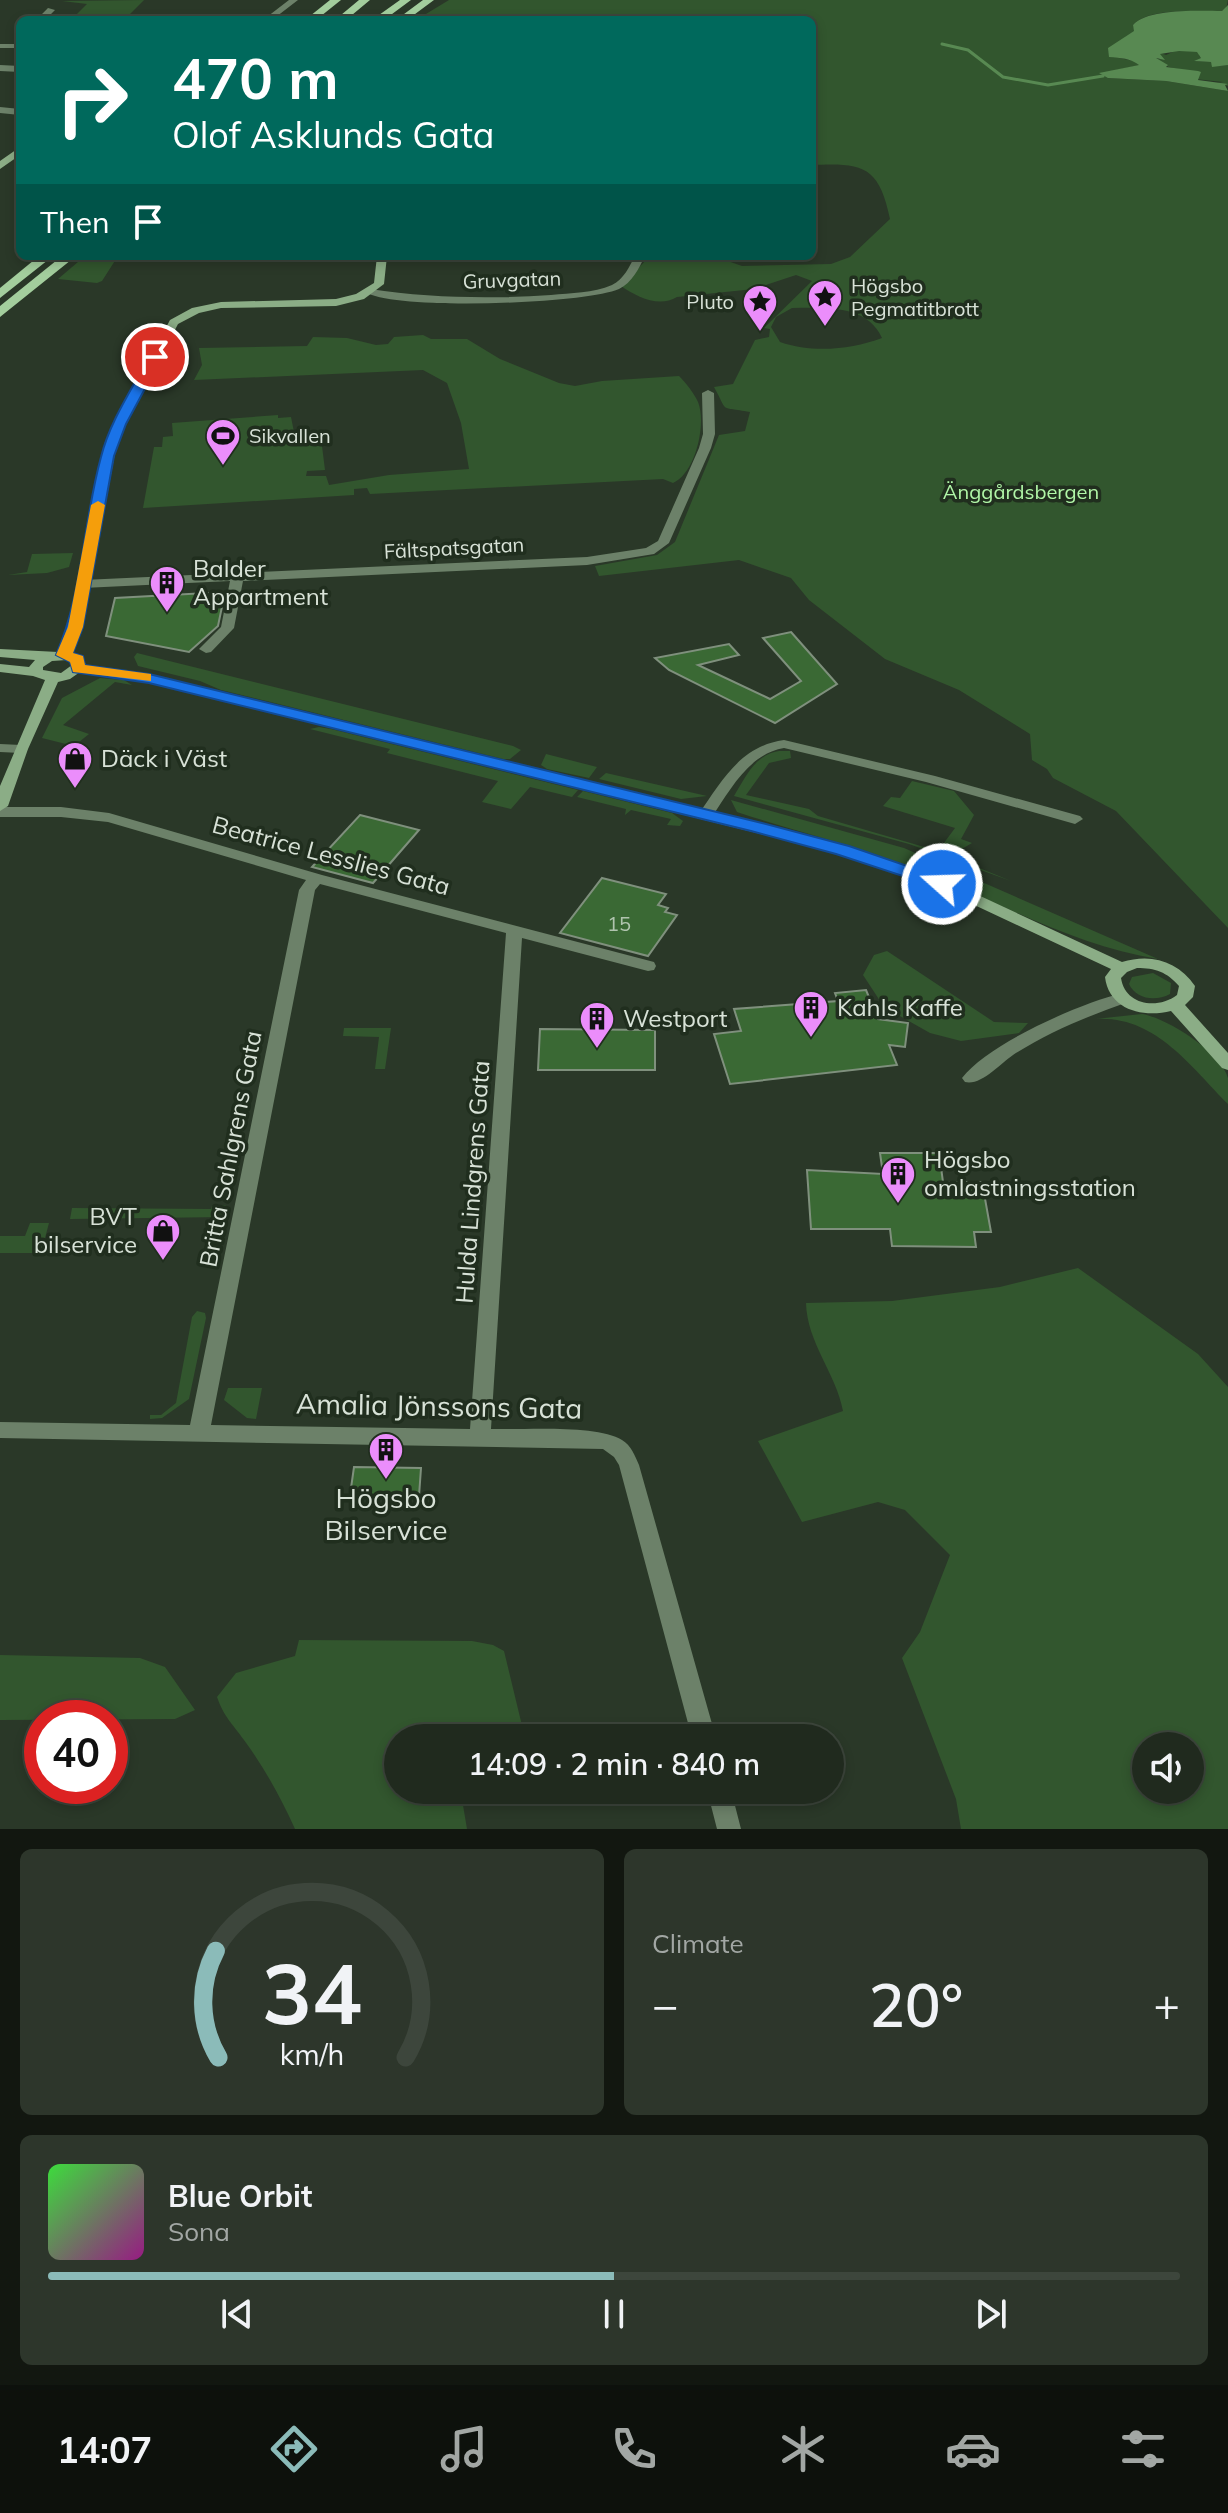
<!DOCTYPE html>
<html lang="en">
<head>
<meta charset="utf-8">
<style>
  :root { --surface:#202a1e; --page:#2d362b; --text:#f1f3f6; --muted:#a2a7a4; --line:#3d463c; --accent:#8bbbb9 }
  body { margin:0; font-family:Mulish,sans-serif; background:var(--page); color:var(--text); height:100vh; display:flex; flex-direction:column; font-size:30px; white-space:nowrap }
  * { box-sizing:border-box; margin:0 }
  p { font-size:26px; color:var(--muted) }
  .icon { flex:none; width:44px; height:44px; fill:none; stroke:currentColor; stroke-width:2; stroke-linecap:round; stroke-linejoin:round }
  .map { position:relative; height:1829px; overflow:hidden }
  .sheet { display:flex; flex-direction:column; gap:20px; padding:20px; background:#121710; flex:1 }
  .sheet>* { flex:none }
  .banner { position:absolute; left:16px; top:16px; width:800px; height:244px; border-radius:12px; box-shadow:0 4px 12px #0003,0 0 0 2px var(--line); background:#00695c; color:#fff; overflow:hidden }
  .buttons { position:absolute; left:1132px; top:1732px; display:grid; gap:16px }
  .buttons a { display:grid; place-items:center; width:72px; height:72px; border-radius:50%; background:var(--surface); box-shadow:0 4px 12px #0003,0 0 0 2px var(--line); font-size:40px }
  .speed { position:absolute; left:24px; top:1700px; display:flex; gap:16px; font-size:40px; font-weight:700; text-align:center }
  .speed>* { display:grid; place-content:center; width:104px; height:104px; border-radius:50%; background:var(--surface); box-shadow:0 4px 12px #0003,0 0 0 2px var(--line); line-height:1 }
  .speed .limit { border:12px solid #d22; background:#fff; color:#111 }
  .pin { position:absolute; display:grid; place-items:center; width:68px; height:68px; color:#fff; margin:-34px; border:4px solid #fff; border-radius:50%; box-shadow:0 2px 8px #0007 }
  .me { position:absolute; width:88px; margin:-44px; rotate:290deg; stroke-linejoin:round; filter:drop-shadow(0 0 6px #0008) }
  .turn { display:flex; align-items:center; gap:28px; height:168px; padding:0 24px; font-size:36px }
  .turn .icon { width:104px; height:104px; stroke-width:2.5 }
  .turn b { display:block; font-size:56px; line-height:68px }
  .then { display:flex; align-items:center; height:76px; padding:0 24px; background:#0003; gap:16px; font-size:30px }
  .big { font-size:60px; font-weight:600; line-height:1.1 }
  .sheet .card { flex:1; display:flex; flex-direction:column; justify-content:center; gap:12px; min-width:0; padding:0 28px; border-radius:12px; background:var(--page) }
  .sheet .dial { align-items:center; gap:0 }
  .dial svg { height:208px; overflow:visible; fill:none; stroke:var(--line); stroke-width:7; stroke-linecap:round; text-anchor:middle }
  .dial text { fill:var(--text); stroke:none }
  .song { display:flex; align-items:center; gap:24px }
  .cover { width:96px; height:96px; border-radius:12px; background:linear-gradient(135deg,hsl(120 70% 55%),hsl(310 70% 35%)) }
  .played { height:8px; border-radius:4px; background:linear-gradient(90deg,var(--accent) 50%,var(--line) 50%) }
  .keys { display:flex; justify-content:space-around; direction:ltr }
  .heat { display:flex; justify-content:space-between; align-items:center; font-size:44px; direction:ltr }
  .sheet .tiles { flex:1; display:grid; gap:20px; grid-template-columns:1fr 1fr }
  .card:last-child { grid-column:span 2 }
  .trip { position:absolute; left:384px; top:1724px; width:460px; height:80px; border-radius:40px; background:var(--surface); box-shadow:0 4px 12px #0003,0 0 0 2px var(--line); font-weight:600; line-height:80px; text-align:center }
  .tab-bar { display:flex; height:128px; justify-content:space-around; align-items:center; background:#0d110c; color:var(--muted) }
  .tab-bar .icon { width:56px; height:56px }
  .tab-bar .selected { color:var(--accent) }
  .tab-bar b { font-size:36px; color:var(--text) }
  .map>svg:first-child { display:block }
</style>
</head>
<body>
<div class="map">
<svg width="1228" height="1829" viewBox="0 0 1228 1829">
  <rect width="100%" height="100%" fill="#2a3828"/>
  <path fill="#32562e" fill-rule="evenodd" d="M144,0L130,14L117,15L128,16L122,20H108L111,17L109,15L107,20H71L87,4L62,1Z
    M449,0H1228L1226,9L1222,11C1199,12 1149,7 1133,25L1135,31L1125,37L1115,57L1152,65L1136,63L1140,65L1116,70L1108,78L1166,81L1228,91V928L1116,811L1053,778L1047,769L1032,760L1030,734L959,690L885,659L809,600L791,578L739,560L599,576L595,566L657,555L675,542L719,435L745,431L750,412C718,406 729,414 714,387L733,384L755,340L769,337L770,329L764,328L812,281L796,275L754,289L677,297C659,308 637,297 621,286L650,256L719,258L742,266L831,264L850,257L890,219C879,165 862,163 812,165V20H416ZM792,308C823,308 867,304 882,338C850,350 812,353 780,342L771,327L776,317Z
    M1153,50L1166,55L1177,50L1199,52V56L1203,57L1195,61L1211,62L1213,66L1228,65V86L1217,83L1223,82L1195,79L1198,75L1194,73H1200L1168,67L1166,64L1145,58L1160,59L1157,55H1150Z
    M85,256H118L102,281L97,283L58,279Z
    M423,335L431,339H467L500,359L559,383L575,386L602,381L679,376C686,383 694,393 698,402C707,424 695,474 673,483L663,479L370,494L367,488L354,489V495L143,508L154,447H162L163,437L173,436L172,423L278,415V418L291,417L294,432L320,430L325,470L307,471L306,476H326L329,485L389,475L469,469L461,423L447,383L423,370L194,380L202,365L199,348L307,346L313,337L347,338L376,345L388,344L394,337Z
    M73,553L69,567L47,573L8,575L27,572L32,554Z
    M137,653L513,746L521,750L510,759H503L221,690L200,681L138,666L134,657Z
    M100,678L124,680L132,685L115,682L63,725L89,734L74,746L42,738L62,698Z
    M319,727L331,729L578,790L572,797L530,787L511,809L482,802L498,781L387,753L390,749L310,729Z
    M779,751H790L791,758L769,763L746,795L809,809L818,816L938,851L955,828L883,806L891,797L900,798L912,781L954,791L974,815L961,839L972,843L950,856L1011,881L909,844L734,796C746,776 755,755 779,751Z
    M546,754L597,767L589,778L547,769L541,765Z
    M606,773L707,796L681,799L599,779Z
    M583,791L672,813L683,821L680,826L667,825L671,819L631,810L625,815L626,809L577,797Z
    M731,800L904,848L1158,959C1074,946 997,901 918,870C859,846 797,832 737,812Z
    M887,951L994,1022L1028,1023L1019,1033L961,1041L930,1033L884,1007L863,975L874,955Z
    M1153,973L1171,983L1170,994C1155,1002 1136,999 1129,984L1132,977Z
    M1142,1014C1167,1018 1221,1052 1228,1078C1228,1085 1228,1096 1228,1104C1190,1066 1155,1015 1095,1019Z
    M344,1028H391L385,1069H375L379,1037L343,1036Z
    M225,1205L228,1208L226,1217L70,1219L72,1208L211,1209L212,1206Z
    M30,1223H49L41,1253H0V1236H25Z
    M1078,1268L1198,1354L1228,1387V1829H961L956,1799L902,1658L920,1632L950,1555L905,1510L878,1502L802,1522L758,1441L843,1411C836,1373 807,1343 806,1303L892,1301L1000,1287ZM1190,1746V1790H1146V1746Z
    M197,1311L205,1313L206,1318L189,1399L162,1418L150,1419V1415H161L176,1403L192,1317Z
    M228,1388H262L256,1419L247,1418L224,1400Z
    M299,1640L472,1641L493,1645L504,1651L525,1738H398V1790H529L463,1805L467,1829H295C281,1798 264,1767 244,1740C232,1723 224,1717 217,1697L236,1673L295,1656Z
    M0,1655L140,1658L165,1667L195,1710L175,1719L0,1720Z"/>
  <path fill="#588952" d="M1228,5V65L1212,67L1211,62L1194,61L1201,58L1197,52L1179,51L1160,54L1165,60L1156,58L1168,65L1166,67L1198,71L1201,72L1198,80L1228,84L1225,85L1228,91L1166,81L1108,78L1099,73L1139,65C1130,58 1121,58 1109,57L1108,48L1134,31L1133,25C1148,8 1200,11 1222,11Z"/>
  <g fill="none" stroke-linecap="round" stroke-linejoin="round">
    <path stroke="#588952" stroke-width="3" d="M942,44L968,50L1003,77L1048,85L1103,76"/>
  </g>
  <path fill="#3a6934" stroke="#7f907d" stroke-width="2" d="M225,592L218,626L189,652L106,636L115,598Z
    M791,632L837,684L775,723L669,670L655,658L729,644L739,655L698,665L770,699L801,681L763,638Z
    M360,815L419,830L373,883L312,867Z
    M602,878L666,894L658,905L668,908L665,912L677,915L648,956L560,933Z
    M866,990L878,1019L908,1023L905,1047L889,1045L897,1065L730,1084L714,1034L741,1031L734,1009L838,1001L835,993Z
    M540,1029L655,1030V1070H538Z
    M880,1153H939L943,1182H982L991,1232H974L976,1247L892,1246L890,1229H811L807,1170L883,1174Z
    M354,1467L421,1468L419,1496L350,1495Z"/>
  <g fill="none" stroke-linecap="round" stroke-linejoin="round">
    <path fill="#6c8169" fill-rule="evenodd" d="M289,0H298L272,20H263Z
      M48,8L55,10L45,20H36Z
      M0,44H20V48H0Z
      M0,65L20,66V72L0,71Z
      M0,107L20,109V115L0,113Z
      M635,256H645C639,268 632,283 619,289C584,304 395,311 365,292L370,289C429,298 491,299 551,295C571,293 593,293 612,285C624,279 629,267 635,256Z
      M708,390L714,393L715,434L711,448L669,543L654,554L587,565L243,581L234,628L211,652L206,653L199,649L221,627L230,581L83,588L76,584L83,580L587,557L646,548L658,541L699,448L703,434L702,393Z
      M784,740L935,776L1080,816L1083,819L1075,824L926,782L784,748C748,754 730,791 711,818H701L698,815C722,781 740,746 784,740Z
      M0,744L21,745L28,749L21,753L0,752Z
      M0,807H61L109,813L322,875L654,962L656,966L654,970L648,971L522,938L491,1429C522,1430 597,1424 622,1440C631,1445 635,1456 639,1465L716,1738H692L619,1465L614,1457L603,1449L0,1438V1422L190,1425L299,890L306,880L108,822L61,817H0ZM320,884L506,933L470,1429L211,1425L315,890Z
      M1122,993L1130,998L1128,1002C1088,1016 1049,1032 1013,1055C1000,1064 981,1086 965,1082L962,1078C989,1043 1079,1004 1122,993Z
      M707,1790H731L741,1829H717Z"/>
    <path fill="#8bad86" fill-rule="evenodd" d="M20,147V155L0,169V161Z
      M377,256H387L384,284L364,299L336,306L221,308L199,313L178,324L117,442L83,627L72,653L82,657L86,665L149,674L847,847L948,881L1122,962C1151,953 1178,961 1195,986L1193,997L1185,1005L1228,1053V1070L1222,1068L1171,1011C1143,1018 1109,1010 1105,977L1111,969L936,887L837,853L149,682L80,672L70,679L58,682L28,749L8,806L0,811V786L45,680L33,676L0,672V664L29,667L35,660L0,657V649L58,652L69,627L105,442L170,320L192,308L221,302L336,299L356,294L374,283ZM67,660L72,665L61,673L43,670V667L52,661ZM1137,968C1155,968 1167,972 1179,986L1177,995C1157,1010 1125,1005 1121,978L1127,972Z"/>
    <path fill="#a3ce9d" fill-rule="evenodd" d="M330,0H341L316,20H305Z
      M359,0H370L346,20H335Z
      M400,0H411L384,20H372Z
      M423,0H434L407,20H396Z
      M39,256H53L0,298V288Z
      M62,256H76L0,317V306Z"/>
  </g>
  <path fill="#1a73e8" stroke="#114b97" stroke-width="2" d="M155,353L162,357L126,424L114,456L83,627L73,653L83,656L85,665L149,674L762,823L849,846L948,880L951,884L942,889L836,854L751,831L149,683L73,672L70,662L56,655C83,593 83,522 101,457C110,421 132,389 149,357Z"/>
  <path fill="#f59e0b" d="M98,501L105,505L83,627L73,653L83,656L85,665L151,674V681L73,672L70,662L56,655L68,627L91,505Z"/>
  <defs>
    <symbol id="sight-pin" viewBox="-11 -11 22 30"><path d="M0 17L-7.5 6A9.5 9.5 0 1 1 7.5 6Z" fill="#eb8dfb" stroke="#202e1e"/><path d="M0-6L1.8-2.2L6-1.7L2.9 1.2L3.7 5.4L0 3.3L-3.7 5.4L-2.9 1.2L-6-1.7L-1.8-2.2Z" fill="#111"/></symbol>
    <symbol id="stadium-pin" viewBox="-11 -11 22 30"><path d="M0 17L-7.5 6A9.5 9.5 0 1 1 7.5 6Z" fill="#eb8dfb" stroke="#202e1e"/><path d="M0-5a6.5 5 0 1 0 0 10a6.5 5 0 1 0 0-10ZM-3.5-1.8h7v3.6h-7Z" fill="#111"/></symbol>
    <symbol id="building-pin" viewBox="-11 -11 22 30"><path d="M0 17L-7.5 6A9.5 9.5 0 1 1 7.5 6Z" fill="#eb8dfb" stroke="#202e1e"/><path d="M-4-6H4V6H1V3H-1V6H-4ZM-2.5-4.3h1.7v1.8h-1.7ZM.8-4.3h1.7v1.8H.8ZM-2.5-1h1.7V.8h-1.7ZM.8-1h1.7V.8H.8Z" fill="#111"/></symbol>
    <symbol id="shop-pin" viewBox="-11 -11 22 30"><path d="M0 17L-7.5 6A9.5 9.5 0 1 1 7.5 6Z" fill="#eb8dfb" stroke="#202e1e"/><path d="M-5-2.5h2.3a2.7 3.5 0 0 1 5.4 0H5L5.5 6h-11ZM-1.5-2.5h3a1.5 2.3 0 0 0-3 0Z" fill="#111"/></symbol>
  </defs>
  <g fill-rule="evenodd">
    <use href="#sight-pin" x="805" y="277" width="40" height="54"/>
    <use href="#sight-pin" x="740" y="282" width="40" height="54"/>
    <use href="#stadium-pin" x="203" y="416" width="40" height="54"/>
    <use href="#building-pin" x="147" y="563" width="40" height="54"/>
    <use href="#shop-pin" x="55" y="739" width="40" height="54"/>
    <use href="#building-pin" x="791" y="988" width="40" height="54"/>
    <use href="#building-pin" x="577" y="999" width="40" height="54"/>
    <use href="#building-pin" x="878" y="1154" width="40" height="54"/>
    <use href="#shop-pin" x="143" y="1211" width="40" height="54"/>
    <use href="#building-pin" x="366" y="1430" width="40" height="54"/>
  </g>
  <g text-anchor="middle" stroke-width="7" stroke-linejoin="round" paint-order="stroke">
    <g font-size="20" fill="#d8e2d7" stroke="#202e1e">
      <text transform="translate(512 280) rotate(-2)" y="7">Gruvgatan</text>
      <text transform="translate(454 548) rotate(-3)" y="7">Fältspatsgatan</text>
    </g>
    <g font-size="20" fill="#d8e2d7" stroke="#202e1e" text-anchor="start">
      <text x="851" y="293">Högsbo<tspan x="851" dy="23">Pegmatitbrott</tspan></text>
      <text x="734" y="309" text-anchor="end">Pluto</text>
      <text x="249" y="443">Sikvallen</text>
    </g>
    <g font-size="20" fill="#b0f6a7" stroke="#202e1e">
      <text x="1021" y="499">Änggårdsbergen</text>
    </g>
    <g font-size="20" fill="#b0c4ae">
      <text x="619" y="931">15</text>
    </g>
    <g font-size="24" fill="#d8e2d7" stroke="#202e1e" text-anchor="start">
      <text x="193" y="577">Balder<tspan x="193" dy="28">Appartment</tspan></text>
      <text x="101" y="767">Däck i Väst</text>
      <text x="837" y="1016">Kahls Kaffe</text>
      <text x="623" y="1027">Westport</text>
      <text x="924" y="1168">Högsbo<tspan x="924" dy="28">omlastningsstation</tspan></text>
      <text x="137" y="1225" text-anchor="end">BVT<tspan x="137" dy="28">bilservice</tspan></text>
    </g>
    <g font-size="24" fill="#d8e2d7" stroke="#202e1e">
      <text transform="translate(331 856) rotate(15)" y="8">Beatrice Lesslies Gata</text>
      <text transform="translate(231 1149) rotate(-79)" y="8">Britta Sahlgrens Gata</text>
      <text transform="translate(473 1182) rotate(-86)" y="8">Hulda Lindgrens Gata</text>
    </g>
    <g font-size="28" fill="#d8e2d7" stroke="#202e1e">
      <text transform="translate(439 1406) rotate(1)" y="10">Amalia Jönssons Gata</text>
    </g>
    <g font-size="28" fill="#d8e2d7" stroke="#202e1e">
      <text x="386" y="1508">Högsbo<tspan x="386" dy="32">Bilservice</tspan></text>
    </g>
  </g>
</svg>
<div class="buttons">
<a><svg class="icon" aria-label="sound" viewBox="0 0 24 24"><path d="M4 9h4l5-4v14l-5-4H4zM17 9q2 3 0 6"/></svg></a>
</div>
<div class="speed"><div class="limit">40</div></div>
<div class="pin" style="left:155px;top:357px;background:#d93025"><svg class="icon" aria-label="arrive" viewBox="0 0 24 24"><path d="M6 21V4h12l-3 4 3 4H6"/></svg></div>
<svg class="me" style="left:942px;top:884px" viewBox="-20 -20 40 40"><circle r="17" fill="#1a73e8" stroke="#fff" stroke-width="3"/><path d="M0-11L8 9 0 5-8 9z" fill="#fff"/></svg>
<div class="trip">14:09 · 2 min · 840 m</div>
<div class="banner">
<div class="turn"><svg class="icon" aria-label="right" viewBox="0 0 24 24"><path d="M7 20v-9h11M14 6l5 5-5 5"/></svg><div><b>470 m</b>Olof Asklunds Gata</div></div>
<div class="then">Then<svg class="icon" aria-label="arrive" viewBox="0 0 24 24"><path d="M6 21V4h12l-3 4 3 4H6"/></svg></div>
</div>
</div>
<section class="sheet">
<div class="tiles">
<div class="card dial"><svg viewBox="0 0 100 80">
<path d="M14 69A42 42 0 1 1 86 69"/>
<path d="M14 69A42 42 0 0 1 13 28" stroke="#8bbbb9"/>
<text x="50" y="56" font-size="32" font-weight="700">34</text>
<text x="50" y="72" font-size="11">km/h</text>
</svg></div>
<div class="card"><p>Climate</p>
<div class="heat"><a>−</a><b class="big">20°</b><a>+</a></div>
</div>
<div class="card">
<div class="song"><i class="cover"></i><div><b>Blue Orbit</b><p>Sona</p></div></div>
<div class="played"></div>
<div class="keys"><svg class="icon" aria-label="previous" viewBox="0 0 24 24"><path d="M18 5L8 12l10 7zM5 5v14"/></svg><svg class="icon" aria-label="pause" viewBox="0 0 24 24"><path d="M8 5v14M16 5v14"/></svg><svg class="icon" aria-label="next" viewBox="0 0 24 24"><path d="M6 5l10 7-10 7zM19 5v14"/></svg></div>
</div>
</div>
</section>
<nav class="tab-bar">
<b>14:07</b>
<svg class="icon selected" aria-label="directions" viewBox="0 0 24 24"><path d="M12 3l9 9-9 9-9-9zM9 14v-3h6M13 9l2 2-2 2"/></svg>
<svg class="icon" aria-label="music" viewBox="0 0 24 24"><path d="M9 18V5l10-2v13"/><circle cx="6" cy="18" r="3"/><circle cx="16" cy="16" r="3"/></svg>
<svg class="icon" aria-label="phone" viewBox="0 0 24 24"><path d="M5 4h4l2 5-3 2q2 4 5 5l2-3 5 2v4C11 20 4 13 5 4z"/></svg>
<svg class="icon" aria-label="climate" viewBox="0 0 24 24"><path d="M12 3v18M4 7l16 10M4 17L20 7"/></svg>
<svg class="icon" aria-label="car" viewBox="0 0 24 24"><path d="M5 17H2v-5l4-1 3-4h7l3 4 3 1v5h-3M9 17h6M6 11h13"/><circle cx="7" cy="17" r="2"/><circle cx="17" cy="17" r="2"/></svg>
<svg class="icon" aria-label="filters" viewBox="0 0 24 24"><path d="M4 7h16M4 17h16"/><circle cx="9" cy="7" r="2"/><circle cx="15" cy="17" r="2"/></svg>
</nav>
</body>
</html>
